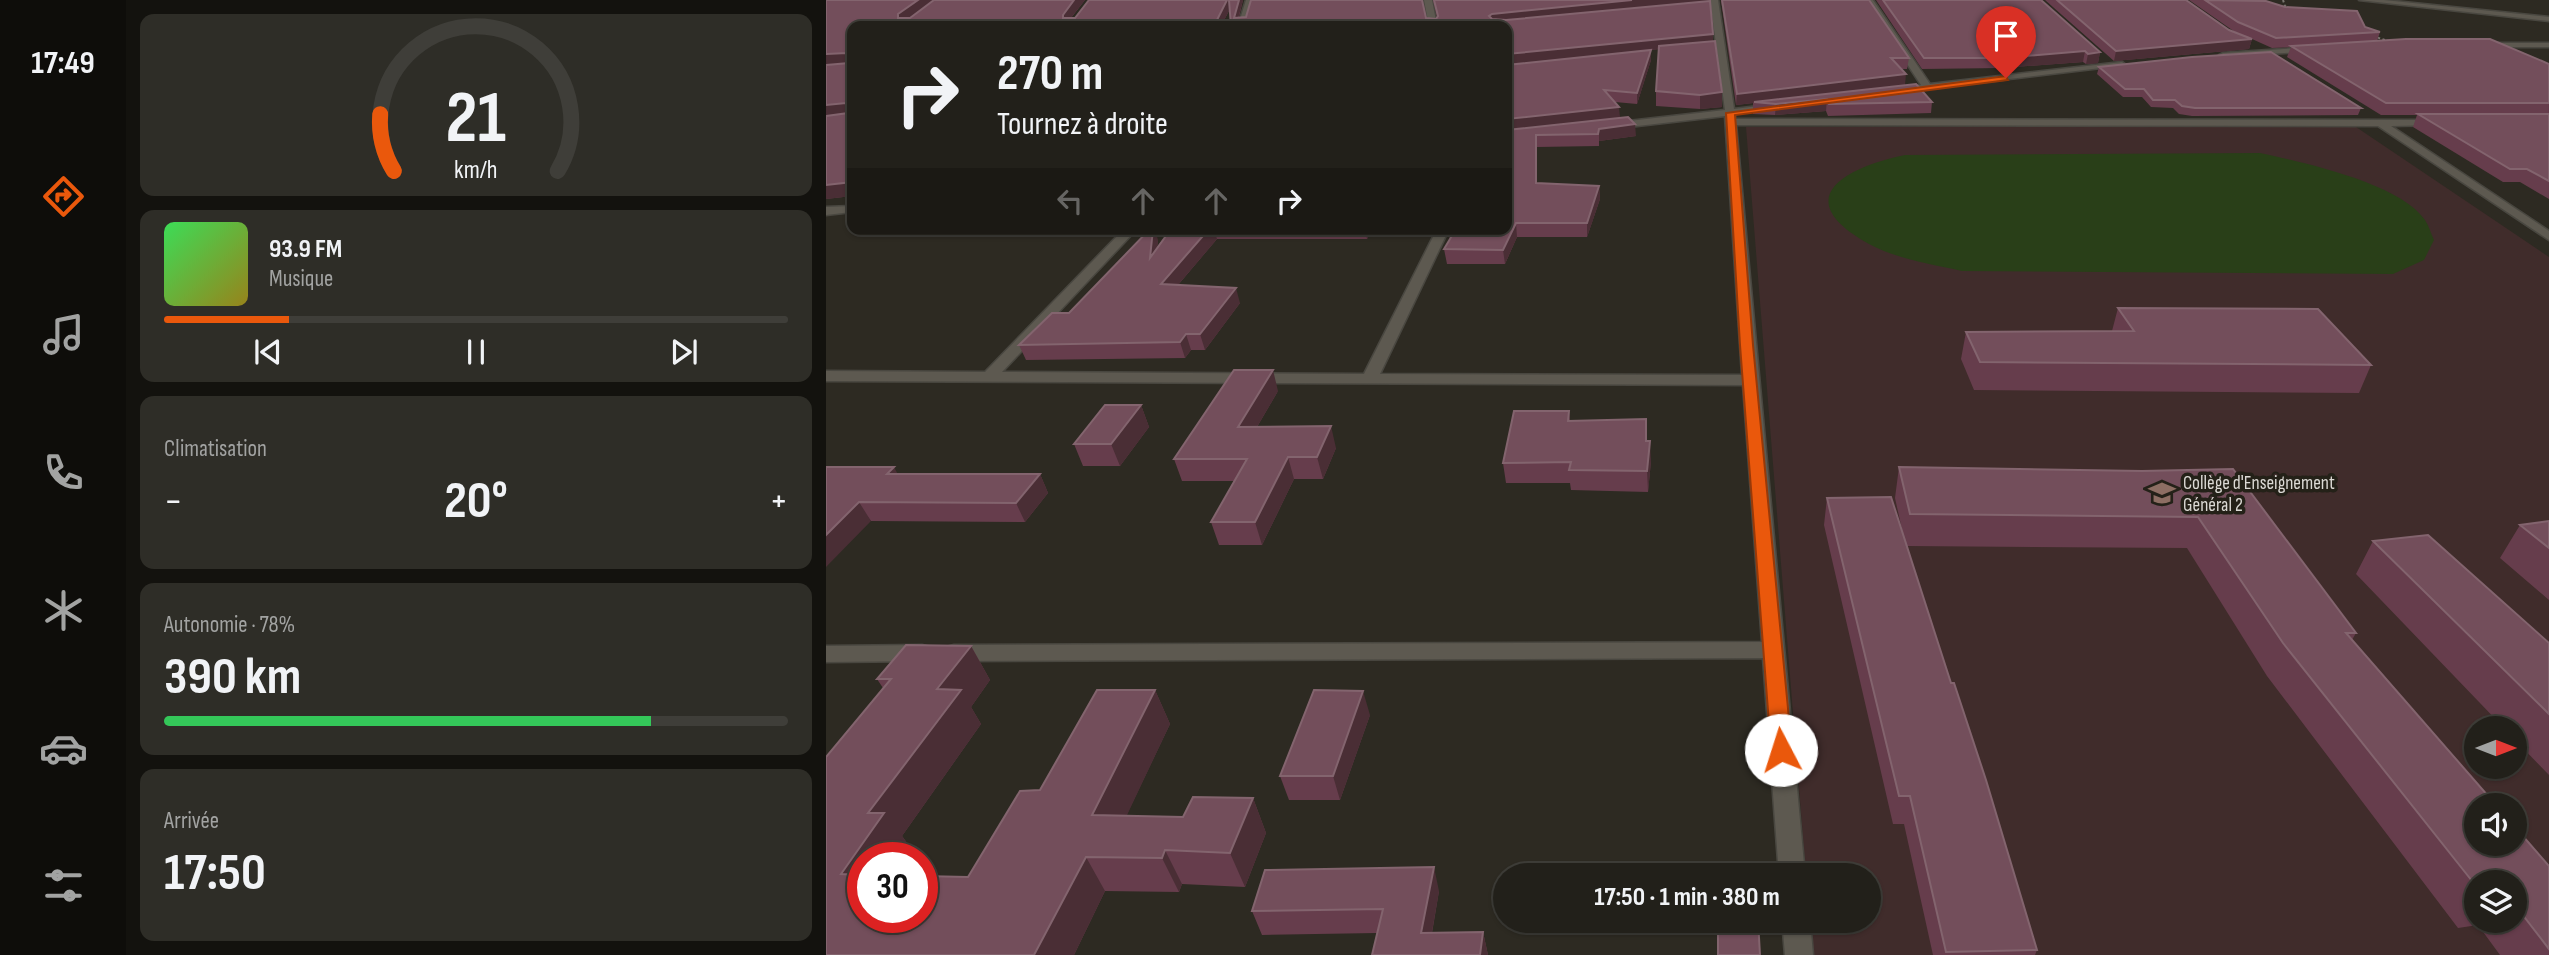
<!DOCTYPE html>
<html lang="fr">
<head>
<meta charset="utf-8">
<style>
  :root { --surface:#22201a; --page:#2e2d27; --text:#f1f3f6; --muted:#a2a3a2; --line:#3f3e39; --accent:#ea580c }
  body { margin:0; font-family:"Sofia Sans Condensed",sans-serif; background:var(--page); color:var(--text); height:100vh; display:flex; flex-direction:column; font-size:26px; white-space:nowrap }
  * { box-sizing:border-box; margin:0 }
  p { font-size:23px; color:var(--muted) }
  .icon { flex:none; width:38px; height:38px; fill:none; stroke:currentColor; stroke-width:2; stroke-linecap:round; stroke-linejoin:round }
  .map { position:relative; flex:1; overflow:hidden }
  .panel { display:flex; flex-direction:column; gap:14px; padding:14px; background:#13120e; width:700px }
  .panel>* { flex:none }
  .top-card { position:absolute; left:21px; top:21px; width:665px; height:214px; border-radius:14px; box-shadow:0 2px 5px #0004,0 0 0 2px var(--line); background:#22201a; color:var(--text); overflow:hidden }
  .needle { width:46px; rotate:90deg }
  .tools { position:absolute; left:1638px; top:716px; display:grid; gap:14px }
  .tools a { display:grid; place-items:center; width:63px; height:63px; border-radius:50%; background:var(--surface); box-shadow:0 2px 5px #0004,0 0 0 2px var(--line); font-size:35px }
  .speed { position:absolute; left:21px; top:842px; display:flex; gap:14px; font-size:35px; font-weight:700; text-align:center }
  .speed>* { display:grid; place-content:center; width:91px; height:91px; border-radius:50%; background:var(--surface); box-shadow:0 2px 5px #0004,0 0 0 2px var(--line); line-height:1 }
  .speed .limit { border:10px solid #d22; background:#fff; color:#111 }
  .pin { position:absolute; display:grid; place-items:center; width:60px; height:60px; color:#fff; margin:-72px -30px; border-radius:50% 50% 50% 0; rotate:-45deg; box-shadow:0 0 7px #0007 }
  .pin .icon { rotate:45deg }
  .me { position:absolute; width:77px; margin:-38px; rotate:355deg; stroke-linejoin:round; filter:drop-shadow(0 0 5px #0008) }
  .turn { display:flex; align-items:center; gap:24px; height:147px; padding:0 35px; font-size:32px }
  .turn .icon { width:91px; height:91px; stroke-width:2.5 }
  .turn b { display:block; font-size:49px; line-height:60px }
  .lanes { display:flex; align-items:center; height:66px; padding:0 35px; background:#0003; justify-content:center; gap:35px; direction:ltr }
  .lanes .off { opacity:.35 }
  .big { font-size:52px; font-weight:700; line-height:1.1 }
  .panel .card { flex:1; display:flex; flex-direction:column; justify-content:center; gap:10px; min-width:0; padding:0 24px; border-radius:14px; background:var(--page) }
  .panel .dial { align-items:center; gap:0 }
  .dial svg { height:182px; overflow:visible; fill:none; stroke:var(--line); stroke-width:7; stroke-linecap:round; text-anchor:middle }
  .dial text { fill:var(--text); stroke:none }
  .song { display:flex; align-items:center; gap:21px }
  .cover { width:84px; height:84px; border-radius:10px; background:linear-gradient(135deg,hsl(130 70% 55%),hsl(50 70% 35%)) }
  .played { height:7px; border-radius:4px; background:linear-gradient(90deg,var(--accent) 20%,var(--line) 20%) }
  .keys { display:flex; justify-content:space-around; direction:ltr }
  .heat { display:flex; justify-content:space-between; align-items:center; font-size:38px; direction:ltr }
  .charge { height:10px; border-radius:5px; background:linear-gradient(90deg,#34c759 78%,var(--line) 0) }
  .trip { position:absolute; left:667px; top:863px; width:388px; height:70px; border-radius:35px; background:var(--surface); box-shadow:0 2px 5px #0004,0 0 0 2px var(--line); font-weight:700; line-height:70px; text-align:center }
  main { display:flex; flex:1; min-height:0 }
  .tab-bar { display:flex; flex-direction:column; width:126px; justify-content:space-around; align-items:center; background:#0e0d0a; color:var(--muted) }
  .tab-bar .icon { width:49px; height:49px }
  .tab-bar .on { color:var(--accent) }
  .tab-bar b { font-size:32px; color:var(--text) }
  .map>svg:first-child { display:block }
</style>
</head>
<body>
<main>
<nav class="tab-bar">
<b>17:49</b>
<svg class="icon on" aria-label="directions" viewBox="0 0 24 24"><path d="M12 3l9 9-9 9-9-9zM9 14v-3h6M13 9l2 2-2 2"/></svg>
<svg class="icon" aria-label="music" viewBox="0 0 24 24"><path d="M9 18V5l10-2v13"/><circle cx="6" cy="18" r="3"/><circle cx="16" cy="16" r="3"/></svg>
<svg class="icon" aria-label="phone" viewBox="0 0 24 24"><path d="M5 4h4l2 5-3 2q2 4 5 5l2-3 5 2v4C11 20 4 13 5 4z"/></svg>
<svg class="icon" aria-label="climate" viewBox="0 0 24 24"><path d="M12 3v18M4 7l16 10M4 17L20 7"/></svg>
<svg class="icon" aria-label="car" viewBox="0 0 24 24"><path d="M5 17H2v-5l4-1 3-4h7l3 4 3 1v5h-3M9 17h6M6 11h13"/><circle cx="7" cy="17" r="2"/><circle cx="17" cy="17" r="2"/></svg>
<svg class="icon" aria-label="filters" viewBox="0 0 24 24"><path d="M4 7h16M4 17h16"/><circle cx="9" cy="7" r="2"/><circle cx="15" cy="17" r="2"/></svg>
</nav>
<section class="panel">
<div class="card dial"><svg viewBox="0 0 100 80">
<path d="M14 69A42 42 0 1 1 86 69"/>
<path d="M14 69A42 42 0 0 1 8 44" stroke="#ea580c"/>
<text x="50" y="56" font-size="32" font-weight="700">21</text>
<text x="50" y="72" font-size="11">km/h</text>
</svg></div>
<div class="card">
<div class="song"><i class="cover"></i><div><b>93.9 FM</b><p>Musique</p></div></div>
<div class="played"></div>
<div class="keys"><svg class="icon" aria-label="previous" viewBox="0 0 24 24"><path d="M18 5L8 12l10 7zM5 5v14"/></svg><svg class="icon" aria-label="pause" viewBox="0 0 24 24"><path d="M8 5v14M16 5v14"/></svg><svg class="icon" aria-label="next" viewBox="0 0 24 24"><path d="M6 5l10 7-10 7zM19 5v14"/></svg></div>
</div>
<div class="card"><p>Climatisation</p>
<div class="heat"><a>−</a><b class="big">20°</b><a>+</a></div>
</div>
<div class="card"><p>Autonomie · 78%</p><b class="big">390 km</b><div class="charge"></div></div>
<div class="card"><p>Arrivée</p><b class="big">17:50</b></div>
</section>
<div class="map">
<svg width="1723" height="955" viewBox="0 0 1723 955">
  <rect width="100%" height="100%" fill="#2d2a22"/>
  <path fill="#402c2b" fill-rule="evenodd" d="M920,127H1530L1723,257V955H987L984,921L1043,920V875H980ZM1650,728H1689V766H1650ZM1650,805H1689V844H1650ZM1650,882H1689V920H1650Z"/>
  <path fill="#293f18" d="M1434,153C1476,162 1574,183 1599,220C1603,226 1605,234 1608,240L1598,260L1567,274L1136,271C1105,264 1071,259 1043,244C960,198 1021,167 1079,155Z"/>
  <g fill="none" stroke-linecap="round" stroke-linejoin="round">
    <defs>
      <path id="minor" d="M420,0H428L420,26H412Z
        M598,0H606L611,26H603Z
        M884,0H892L908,109L949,104L954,107L909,114V119L1611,120L1614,121V125L1565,126L1723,231V240L1552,126L910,125L979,875H953L937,658L128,661L120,659L117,653L120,647L128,645L936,642L917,385L0,381V371L159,372L298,229H311L176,372L538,374L611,229H623L554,374L916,375L899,116L785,129L780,126L785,123L899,110Z
        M1039,0H1047L1104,84L1296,62L1300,65L1067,93V89L1095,85Z
        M1533,0H1558L1723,17V21Z
        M1656,43H1723V47H1653Z
        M1488,47L1491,51L1397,57L1393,55L1397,53Z
        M26,206V212L0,215V207Z
        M96,645L104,647L107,653L104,659L96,661L0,662V646Z
        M956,920H984L987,955H959Z"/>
    </defs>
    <use href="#minor" stroke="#494740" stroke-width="3"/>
    <path stroke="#797670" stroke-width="2" stroke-dasharray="2.5 2.5" stroke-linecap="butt" d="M1457,0L1459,6L1469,11
      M1547,36L1565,42"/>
    <use href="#minor" fill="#5d5950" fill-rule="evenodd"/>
  </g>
  <path fill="#663d4c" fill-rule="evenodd" d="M0,0H259L245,18L417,0L413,17L610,19L611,17L607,0H883L882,2L887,41L896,92V107L874,109L830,106V91L833,49L825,50V60L811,104L789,102L794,118L810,136L773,141V146L711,147V183L773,186L774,199L761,237H691L679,264H621L618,249L624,240L622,229H681V26H405L404,9L395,26H26V196L0,199Z
    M895,0H1043L1083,58L1081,69H1075L1079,85L1106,102L1105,113L1002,116L1000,111L949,115L927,114V103L910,105Z
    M1050,0H1215L1274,52L1272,63L1260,64L1257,62L1175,68L1096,69Z
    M1219,0H1360L1403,30L1424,38L1409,32L1363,0H1431L1539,27L1554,32L1551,41L1723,64V199L1694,182H1677L1587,127L1591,115H1555L1461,57L1465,47L1446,48L1426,39L1423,49L1288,61Z
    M1273,67L1535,108L1532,115L1366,116L1353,114L1347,108L1325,107L1316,97H1297L1271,74Z
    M345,229H547L541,239H391L352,285L414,303L379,350H365L359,358L200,360L193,345L243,313L332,240L331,247Z
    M1292,308L1545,365L1533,393L1148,390L1135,359L1140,332L1286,331Z
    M452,391L431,427L510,448L497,479H468L436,545H393L385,522L408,481H356L348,459Z
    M315,405L323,427L294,466H257L248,444Z
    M743,411L744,421L820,441L825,461L822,492L745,490L744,483H680L677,463Z
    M0,467L71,474H214L222,493L199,522L45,521Z
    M1073,467L1316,471L1530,633L1526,640L1723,866V955H1674L1652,925L1632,928L1441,676L1361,548L1081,546L1211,950L1209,955H1107L1078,824H1067L998,525L1001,498L1077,534L1069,498ZM1650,882H1689V920H1650Z
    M1723,521V600L1674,558L1694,525Z
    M1547,541L1723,643V775L1689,740V728H1678L1530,574Z
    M145,646L164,680L145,707L155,724L76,836L84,847L77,858H37V917L142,877L214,790L329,690L344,724L300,816L357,817L427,798L440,833L419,887L356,884L353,892L279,891L248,955H0L57,688L51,679Z
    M544,715L514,800H463L454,776Z
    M613,891L606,933L657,932L662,955H546L551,933L436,935L426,911Z
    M891,920H932L934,955H891Z"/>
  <path fill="#4a2e35" d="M92,0H108L76,26L72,18V14Z
    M248,0H259L240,24V26L237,15Z
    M401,0H403L405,7L395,26H388Z
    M413,0H417L410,26L408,18Z
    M806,0H883L882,2L667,23L663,16L666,14Z
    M887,34V44L825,50V60L811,104V93L681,65V54Z
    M1426,39L1423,49L1288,61L1290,51Z
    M1259,51L1257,62L1175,68L1176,58Z
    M1274,52L1272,63L1260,64L1262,54Z
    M21,53L26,63L0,65V54Z
    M1080,74L1079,85L928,102L927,103L910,105L911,94Z
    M896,92V107L874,109V95Z
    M1001,99L1000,111L949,115L950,104Z
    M20,103L26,114L0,117V105Z
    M793,107L794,118L681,131V119Z
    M809,124L810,136L773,141V146V129Z
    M710,135L711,147V196L710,183Z
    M26,182V196L0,199V185Z
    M773,186L774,199L761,237V223Z
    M690,223L691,237L679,264L677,250Z
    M327,229H329L332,240L329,272L324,258Z
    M383,229H388L391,239L340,299L335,284Z
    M539,229H547L541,239Z
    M410,288L414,303L379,350L374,334Z
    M360,334L365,350L359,358L354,342Z
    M447,370L452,391L418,449L412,427Z
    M315,405L323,427L294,466L285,444Z
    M505,426L510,448L497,479L491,457Z
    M824,441L825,461L822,492L821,471Z
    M462,457L468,479L436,545L429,522Z
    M68,467L78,486L61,474Z
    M214,474L222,493L199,522L190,503Z
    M33,502L45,521L0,567V535Z
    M145,646L164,680L145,707L155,724L76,836L84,847L77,858H37V900L15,874L42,813L111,689Z
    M329,690L344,724L285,849L266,815Z
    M537,691L544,715L514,800L507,776Z
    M427,798L440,833L419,887L404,853Z
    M339,850L356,884L353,892L336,858Z
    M260,857L279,891L248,955H208Z
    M608,867L613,891L602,955L595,933Z
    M657,932L662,955H654Z"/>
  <path fill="#734e5b" stroke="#83646e" stroke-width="2" d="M0,0H92L72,14V18H84L108,0H248L237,15V18H249L263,0H401L388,26H26V182L0,185V116L22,113L23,105L20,103L0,105V65L23,63L24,55L21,53L0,54Z
    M403,0H413L408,18L420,17L425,0H596L600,18L610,19L612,16L608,0H806L666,14L663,16L666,19L680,20L884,1L887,34L681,54V26H405Z
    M896,0H1043L1083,58H1065L1080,74L911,94Z
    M1057,0H1215L1274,52L1262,54L1259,51L1176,58H1098Z
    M1231,0H1360L1403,30L1426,39L1290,51Z
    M1379,0L1440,1L1459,7L1531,11L1539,27L1554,32L1450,38L1412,22Z
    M1580,39H1664L1723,64V103H1560L1465,46Z
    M889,41L896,92L874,95L830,91L833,46Z
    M825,50L811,93L778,90L793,107L681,119V65Z
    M1445,52L1535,108H1369L1356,106L1349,100H1327L1318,89H1299L1273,67L1366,57Z
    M1090,84L1106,102L1003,104L1001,99L950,104L928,102Z
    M1592,114H1723V181L1701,169H1684Z
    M802,117L809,124L773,129L772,134L710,135V183L773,186L761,223H690L677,250L618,249L630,229H681V130Z
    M324,229H327L324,258L345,229H383L335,284L410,288L374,334H360L354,342L193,345L226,313H243Z
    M1292,308L1492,309L1545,365L1154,362L1140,332L1308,331Z
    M408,370H447L412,427L505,426L491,457H462L429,522H385L421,459H348Z
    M279,405H315L285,444H248Z
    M688,411H743L742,421L820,419V441H824L821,471L743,470L745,462L677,463Z
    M0,467H68L61,474H214L190,503L33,502L0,535Z
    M1073,467L1316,471L1407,469L1530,633H1520L1670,805H1650V844H1689V827L1723,866V949L1689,905V882H1650V886L1457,643L1372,517L1084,514Z
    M1065,497L1125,683H1128L1160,780L1211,950L1120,952L1084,796H1073L1001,498Z
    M1723,521V548L1694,525Z
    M1602,535L1723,643V714L1547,541Z
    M80,645L145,646L111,689L135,690L42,813H58L15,874L37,875V917H96V876L142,877L194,791L214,790L271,690H329L266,815L357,817L367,797L427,798L404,853L339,850L336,858L260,857L208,955H0V757L65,679H51Z
    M488,690L537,691L507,776H454Z
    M608,867L595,933L657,932L654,955H546L557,909L426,911L439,870Z
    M891,868H929L930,875H891Z
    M892,920H932L934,955H892Z"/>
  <path fill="#ea580c" stroke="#983908" stroke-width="2" d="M1180,76L1182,80L909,115L927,345L966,750L963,756L955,759L948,756L945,750L914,345L900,113Z"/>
  <defs>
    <symbol id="school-bare" viewBox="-9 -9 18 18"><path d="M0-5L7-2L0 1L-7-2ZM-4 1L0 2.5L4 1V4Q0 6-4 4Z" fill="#8d6e63" stroke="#242118" stroke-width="2.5" paint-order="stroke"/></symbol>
  </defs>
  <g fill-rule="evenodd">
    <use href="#school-bare" x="1317" y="474" width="38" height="38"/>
  </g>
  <g text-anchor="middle" stroke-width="7" stroke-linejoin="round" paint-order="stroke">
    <g font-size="19" fill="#dcdad5" stroke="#242118" text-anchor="start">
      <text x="1357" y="489">Collège d'Enseignement<tspan x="1357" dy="22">Général 2</tspan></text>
    </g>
  </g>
</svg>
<div class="tools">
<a><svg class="needle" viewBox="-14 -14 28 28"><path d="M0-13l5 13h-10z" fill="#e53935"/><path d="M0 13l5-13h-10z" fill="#a2a3a2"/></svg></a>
<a><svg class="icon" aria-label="sound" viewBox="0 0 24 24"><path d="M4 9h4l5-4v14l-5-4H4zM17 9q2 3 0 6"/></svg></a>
<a><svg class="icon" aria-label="layers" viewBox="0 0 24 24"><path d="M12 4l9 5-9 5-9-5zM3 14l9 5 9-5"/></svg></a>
</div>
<div class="speed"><div class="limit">30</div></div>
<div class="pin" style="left:1180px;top:78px;background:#d93025"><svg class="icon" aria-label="arrive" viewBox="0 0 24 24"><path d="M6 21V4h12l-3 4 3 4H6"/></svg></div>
<svg class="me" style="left:955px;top:750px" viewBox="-20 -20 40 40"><circle r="19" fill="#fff"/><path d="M0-13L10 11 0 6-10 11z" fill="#ea580c"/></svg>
<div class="trip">17:50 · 1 min · 380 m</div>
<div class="top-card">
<div class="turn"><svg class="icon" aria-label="right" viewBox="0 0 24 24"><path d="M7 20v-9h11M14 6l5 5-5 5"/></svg><div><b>270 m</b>Tournez à droite</div></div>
<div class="lanes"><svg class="icon off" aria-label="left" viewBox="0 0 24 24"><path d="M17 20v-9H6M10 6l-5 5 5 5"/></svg><svg class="icon off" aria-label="ahead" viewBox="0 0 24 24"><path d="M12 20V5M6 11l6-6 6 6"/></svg><svg class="icon off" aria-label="ahead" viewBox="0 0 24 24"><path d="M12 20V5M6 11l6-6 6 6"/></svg><svg class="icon" aria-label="right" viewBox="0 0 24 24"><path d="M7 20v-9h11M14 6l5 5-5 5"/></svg></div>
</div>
</div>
</main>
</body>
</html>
